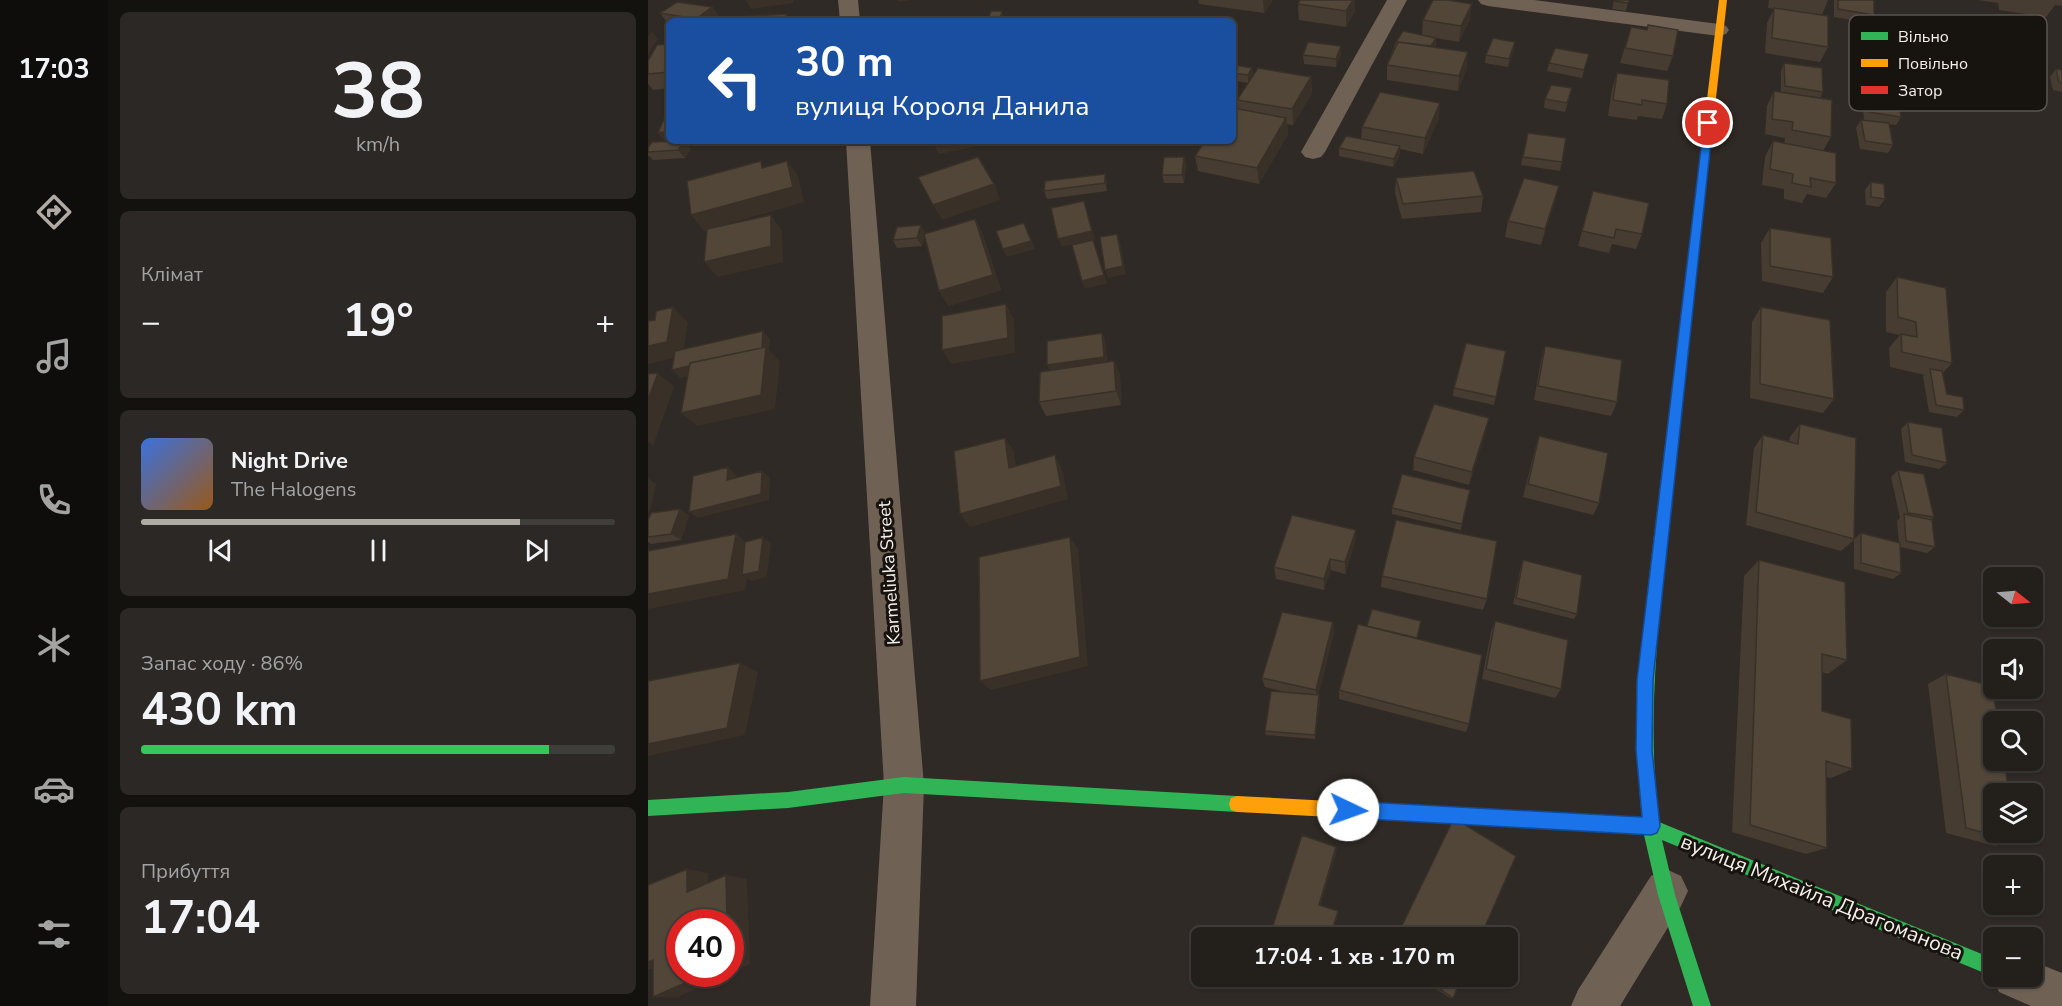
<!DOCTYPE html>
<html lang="uk">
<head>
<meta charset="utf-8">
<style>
  :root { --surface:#23201c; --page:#2b2825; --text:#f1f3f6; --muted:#a3a3a3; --line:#403e3b; --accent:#b0aaa5 }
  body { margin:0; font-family:"Nunito Sans",sans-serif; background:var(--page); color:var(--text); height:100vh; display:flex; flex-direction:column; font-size:22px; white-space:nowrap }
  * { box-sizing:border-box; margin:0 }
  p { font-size:20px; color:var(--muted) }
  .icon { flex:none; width:33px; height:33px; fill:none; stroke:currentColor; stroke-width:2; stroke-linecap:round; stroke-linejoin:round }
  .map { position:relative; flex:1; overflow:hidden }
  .panel { display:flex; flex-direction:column; gap:12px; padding:12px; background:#13120f; width:540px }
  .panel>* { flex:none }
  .top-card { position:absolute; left:18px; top:18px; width:570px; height:126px; border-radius:9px; box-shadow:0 2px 4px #0004,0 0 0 2px var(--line); background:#1a4fa0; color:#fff; overflow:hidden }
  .needle { width:39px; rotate:107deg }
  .buttons { position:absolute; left:1335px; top:567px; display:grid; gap:12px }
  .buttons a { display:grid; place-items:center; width:60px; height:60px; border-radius:9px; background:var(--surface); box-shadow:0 2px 4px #0004,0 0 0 2px var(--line); font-size:30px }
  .speed { position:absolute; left:18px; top:909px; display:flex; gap:12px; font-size:30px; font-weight:700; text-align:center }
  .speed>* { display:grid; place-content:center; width:78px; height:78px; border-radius:50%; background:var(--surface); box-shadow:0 2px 4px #0004,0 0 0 2px var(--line); line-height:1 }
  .speed .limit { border:9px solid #d22; background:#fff; color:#111 }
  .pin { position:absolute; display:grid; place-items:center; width:51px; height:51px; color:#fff; margin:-26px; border:3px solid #fff; border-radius:50%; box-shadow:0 2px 6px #0007 }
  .me { position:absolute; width:66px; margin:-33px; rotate:93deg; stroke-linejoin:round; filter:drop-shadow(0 0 4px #0008) }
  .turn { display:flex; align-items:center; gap:21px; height:126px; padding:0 30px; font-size:27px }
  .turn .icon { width:78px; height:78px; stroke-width:2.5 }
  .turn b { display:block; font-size:42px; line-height:51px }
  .big { font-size:45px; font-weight:700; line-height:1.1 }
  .panel .widget { flex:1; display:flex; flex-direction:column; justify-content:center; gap:9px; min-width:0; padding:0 21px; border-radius:9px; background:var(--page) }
  .panel .dial { align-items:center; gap:0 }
  .dial b { font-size:78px; line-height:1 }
  .song { display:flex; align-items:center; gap:18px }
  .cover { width:72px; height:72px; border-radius:9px; background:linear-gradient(135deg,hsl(220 70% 55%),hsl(30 70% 35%)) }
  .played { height:6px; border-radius:3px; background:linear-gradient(90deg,var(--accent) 80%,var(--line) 80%) }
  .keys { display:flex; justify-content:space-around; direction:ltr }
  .heat { display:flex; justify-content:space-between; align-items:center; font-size:33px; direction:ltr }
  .charge { height:9px; border-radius:4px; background:linear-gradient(90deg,#34c759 86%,var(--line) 0) }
  .trip { position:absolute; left:543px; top:927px; width:327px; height:60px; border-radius:9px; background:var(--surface); box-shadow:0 2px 4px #0004,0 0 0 2px var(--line); font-weight:700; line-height:60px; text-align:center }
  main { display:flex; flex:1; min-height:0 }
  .dock { display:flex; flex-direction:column; width:108px; justify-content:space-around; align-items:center; background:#0e0d0b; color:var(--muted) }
  .dock .icon { width:42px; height:42px }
  .dock .active { color:var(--accent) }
  .dock b { font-size:27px; color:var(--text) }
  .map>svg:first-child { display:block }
</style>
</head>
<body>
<main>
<nav class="dock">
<b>17:03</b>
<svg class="icon active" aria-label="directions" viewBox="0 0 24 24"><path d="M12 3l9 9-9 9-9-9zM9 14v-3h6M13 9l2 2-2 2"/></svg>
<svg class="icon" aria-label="music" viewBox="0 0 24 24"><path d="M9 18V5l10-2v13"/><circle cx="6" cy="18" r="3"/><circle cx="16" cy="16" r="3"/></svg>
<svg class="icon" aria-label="phone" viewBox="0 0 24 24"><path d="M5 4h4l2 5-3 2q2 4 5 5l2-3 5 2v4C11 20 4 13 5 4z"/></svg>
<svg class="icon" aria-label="climate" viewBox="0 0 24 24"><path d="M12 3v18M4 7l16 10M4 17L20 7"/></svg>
<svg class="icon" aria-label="car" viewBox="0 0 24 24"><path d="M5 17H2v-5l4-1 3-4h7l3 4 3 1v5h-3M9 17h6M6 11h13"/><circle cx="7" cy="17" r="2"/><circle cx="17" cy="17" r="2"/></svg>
<svg class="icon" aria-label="filters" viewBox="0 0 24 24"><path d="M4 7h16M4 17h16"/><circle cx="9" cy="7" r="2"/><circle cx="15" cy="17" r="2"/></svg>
</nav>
<section class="panel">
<div class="widget dial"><b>38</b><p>km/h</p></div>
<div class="widget"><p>Клімат</p>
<div class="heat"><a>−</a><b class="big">19°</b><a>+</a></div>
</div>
<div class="widget">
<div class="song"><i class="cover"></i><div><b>Night Drive</b><p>The Halogens</p></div></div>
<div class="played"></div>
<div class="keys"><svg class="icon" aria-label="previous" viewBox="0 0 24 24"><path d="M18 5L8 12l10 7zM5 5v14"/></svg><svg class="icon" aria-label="pause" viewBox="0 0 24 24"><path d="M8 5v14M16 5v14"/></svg><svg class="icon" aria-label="next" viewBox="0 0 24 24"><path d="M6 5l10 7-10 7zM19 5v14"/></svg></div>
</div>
<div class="widget"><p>Запас ходу · 86%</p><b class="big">430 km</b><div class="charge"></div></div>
<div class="widget"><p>Прибуття</p><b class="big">17:04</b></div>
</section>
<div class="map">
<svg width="1414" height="1006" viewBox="0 0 1414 1006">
  <rect width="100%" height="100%" fill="#2f2a25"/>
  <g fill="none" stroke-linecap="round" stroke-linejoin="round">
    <path fill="#706155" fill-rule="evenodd" d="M190,0H210L212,21H192Z
      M739,0H759L677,152L673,157L665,159L657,157L653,152Z
      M830,0H886L1071,24L1078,26L1081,30L1078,34L1071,36L840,6L833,4Z
      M198,141H222L276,785L268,1006H222L236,785Z
      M1018,869L1033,876L1040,891L1033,906L972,1006H923L930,990L1003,876Z
      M1384,961L1414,973V1006H1383L1351,992L1344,976L1346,973V976H1384Z"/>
    <path fill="#30b455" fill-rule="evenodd" d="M1016,505L1021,507L1023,511C1011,615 998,717 1011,822L1346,959V976H1348L1346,977L1014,840L1027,895L1063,1006H1045L1010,895L996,835L832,825L826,823L824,817L826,811L832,809L994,818C982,715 997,613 1009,511L1011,507Z
      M256,777L589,796L595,798L597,804L595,810L589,812L256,793L140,808L0,816V800L140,792Z"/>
    <path fill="#ff9f0a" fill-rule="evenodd" d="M1071,0H1079L1054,223L1049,226L1044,223Z
      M589,796L832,809L838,811L840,817L838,823L832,825L589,812L583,810L581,804L583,798Z"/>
    <path fill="#e5322d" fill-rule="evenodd" d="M1049,220L1054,223L1023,511L1021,515L1016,517L1011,515L1009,511L1044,223Z"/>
  </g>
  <path fill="#473c31" d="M550,0H625L616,13L551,4Z
    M707,0V11L698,27L651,20L650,4Z
    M966,0L980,3L978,11L964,9Z
    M1121,0H1180L1174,15L1180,47L1172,62L1117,53L1119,23L1126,9L1120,8Z
    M1186,0H1226V15L1222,23L1186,17Z
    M1329,0H1414V6L1407,5L1398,17L1351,10L1350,3Z
    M64,7L70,15L61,21H18L12,13Z
    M822,19L811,42L788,38L787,47L819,67L810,91L739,80V65L748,42L774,35L775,20Z
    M983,27L1025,56L1019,71L972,63Z
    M21,44V88L5,90L0,84V61Z
    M693,46V54L688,67L656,64L655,55Z
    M866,50L860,67L837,63L838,55Z
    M941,54L934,78L899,71L901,63Z
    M1136,63L1175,92L1172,98L1183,137L1175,151L1188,183L1178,198L1159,194L1154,203L1136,199V189L1114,185L1117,157L1125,141L1136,144L1137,138L1117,134L1119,106L1126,91L1133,92V71Z
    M585,68H604L605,76L663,77L664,93L645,125L639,124L640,134L611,184L550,171L547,156L591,110L589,100L600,83L589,81L590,86L585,92Z
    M1408,69L1414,70V92L1405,90L1402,77Z
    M969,73L1019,104L1014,119L990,116L989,120L960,116L964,89Z
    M1218,87L1253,117L1248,125L1241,124L1245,145L1240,153L1212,149L1208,128L1213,120H1216L1214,96Z
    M922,96L917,112L896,108L897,99Z
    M791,118L775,154L752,149V155L745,167L691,156V148L713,139L714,127Z
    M880,133L914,162L912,171L873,165Z
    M0,148L43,149L37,158L5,160L0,155Z
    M536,157L538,165L536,183H516L514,175Z
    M748,178L835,196L833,212L754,219L747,193Z
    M459,182V191L399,199L396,191Z
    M1223,182L1237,199L1231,207L1218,205L1217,190Z
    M945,191L994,234L988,249L964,244L961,253L930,246Z
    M907,201L893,245L857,237L860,221Z
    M327,219L335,235L353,290L300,306L277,236L274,246L249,248L245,240L278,233Z
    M1122,228L1185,277L1175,293L1114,281L1113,243Z
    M1249,277L1304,363L1295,373L1299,394L1316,410L1309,417L1281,412L1275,376L1277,375L1242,367L1241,348L1252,335L1238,332V292Z
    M1113,307L1186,399L1175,413L1102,398L1104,322Z
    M454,333L457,340L459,362L466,361L472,375L473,405L398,416L391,402L402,370Z
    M897,346L969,402L963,416L886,400L893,360Z
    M858,351L846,405L805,396L806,388Z
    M1260,422L1299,463L1291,469L1257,462L1253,429Z
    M1152,424L1206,539L1213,533L1251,543L1249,521L1252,518L1243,477L1250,470L1286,517L1283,520L1287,547L1279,553L1252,547L1253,573L1245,579L1206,569V540L1193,551L1098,525L1106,448L1115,435L1141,441L1142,437Z
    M838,431L821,485L765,470L766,457Z
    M891,436L951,503L945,515L875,497L887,449Z
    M744,508L814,524L813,530L744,514Z
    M41,515L33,540L3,544L0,542V520Z
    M708,530L707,542L697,574L683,570L676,590L628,579L626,567Z
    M875,560L929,614L926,619L865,604L873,566Z
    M1111,560L1199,660L1180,674L1174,672V711L1204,769L1183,778L1178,777L1179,848L1158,854L1084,832L1096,576Z
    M734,576L839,599L835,610L733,587Z
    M847,621L913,689L907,698L834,679L843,632Z
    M685,622L686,633L670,695H671L672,700L667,739L618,735L617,731L641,693L617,687L614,678Z
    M769,638L821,724L818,732L691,699V690Z
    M1298,674L1368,841L1347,846L1298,833L1280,684Z
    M769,976H815L805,998H802Z"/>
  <path fill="#393128" d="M98,0H146L145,3L103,9Z
    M249,0H265L250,2Z
    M615,0H625L616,13Z
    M705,0H707V11L698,27V11Z
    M824,4L822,19L811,42L813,26Z
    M64,7L70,15L61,21H50L48,19Z
    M354,11L357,19V21H352V20Z
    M139,14L143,21H135Z
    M4,31L10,39L0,55V37Z
    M788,38V46L781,57L782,49Z
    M867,42L866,50L860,67L861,59Z
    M693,46V54L688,67V59Z
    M820,52L819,67L810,91L811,76Z
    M604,68L605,76L600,83V75Z
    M663,77L664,93L645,125L644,109Z
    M589,78L590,86L585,92V82Z
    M792,103L791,118L775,154L777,138Z
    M638,118L640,134L611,184L609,168Z
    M21,131V140L16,141L10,133Z
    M36,141L43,149L37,158L30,150Z
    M284,141H354L291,154Z
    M372,141H399L374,146Z
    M752,146V155L745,167L746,159Z
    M536,157L538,165L536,183L534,175Z
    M139,161L150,176L156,202L56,231L43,215Z
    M457,174L459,182V191L457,183Z
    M346,184L352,200L294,220L285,205Z
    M911,186L907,201L893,245L897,229Z
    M436,201L447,239L414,247L410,239Z
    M123,215L134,231L135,262L70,277L56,262Z
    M327,219L335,235L353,290L300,306L291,291Z
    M376,223L387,249L359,257L355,249Z
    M273,225L278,233L274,246L269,238Z
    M469,234L472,242L478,274L460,278L457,270Z
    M448,248L459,283L437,289L434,281Z
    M358,304L366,319L367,353L303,364L294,350Z
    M25,307L40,322L35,356L0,364V346Z
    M115,331L122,339L121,350L132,362L127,409L49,426L33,413L117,358L32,378L24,370Z
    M454,333L457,340L459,364L403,373L399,365Z
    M466,361L472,375L473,405L468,391Z
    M10,373L26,387L5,446L0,442V400Z
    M841,418L838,431L821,485L824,472Z
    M357,438L366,451L370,481L361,468Z
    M407,455L414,469L420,499L322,527L312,514Z
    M80,467L88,474L87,487L79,480Z
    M114,471L122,478L121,500L50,518L41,512Z
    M0,478L8,484L2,511L0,512Z
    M32,509L41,515L33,540L23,534Z
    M708,530L707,542L697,574V562Z
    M88,534L104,546L115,537L123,543L119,577L103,581L99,578L97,590L0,609V594Z
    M422,537L430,549L440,666L343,690L332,681Z
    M682,559L683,570L676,590V579Z
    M685,622L686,633L669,699L668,690Z
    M92,663L110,672L97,735L0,756V744Z
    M671,695L672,700L667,739V735Z
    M688,847L689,851L672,907L671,905Z
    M39,869L60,873L61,895L39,892Z
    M78,875L99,879L102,964L82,973V922H79Z
    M690,911V914L683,938H682Z
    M5,960L10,969H0V962Z
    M58,974H82L30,997H5Z"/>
  <path fill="#524639" stroke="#393128" stroke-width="1.5" d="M652,0H705L698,11L650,4Z
    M785,0H800L824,4L813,26L775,20Z
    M966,0H981L980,3L966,1Z
    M1190,0H1226V15L1190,9Z
    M29,2L64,7L48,19L12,13Z
    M1126,8L1180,16V47L1124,38Z
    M343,11H354L352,20H340Z
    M139,14L135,21H83L85,17Z
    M1000,25L1030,30L1025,56L977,48L983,27L999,30Z
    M755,31L788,38L783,46L750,42H748Z
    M845,38L867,42L861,59L838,55Z
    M660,42L693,46L688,59L655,55Z
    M750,42L820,52L811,76L739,65Z
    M21,44V72L0,74V61L9,45Z
    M907,48L941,54L936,70L901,63Z
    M1136,63L1174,68L1175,92L1137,86Z
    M587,65L604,68L600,75L585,73V68Z
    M610,68L663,77L644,109L589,100Z
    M1408,69L1414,70V83L1411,82Z
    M969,73L1021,80L1019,104L994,100V105L965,100Z
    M903,85L924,88L919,103L897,99Z
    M1218,87L1249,92L1253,117L1221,112Z
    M1126,91L1184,100L1183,137L1144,130L1145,122L1124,119Z
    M732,92L792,103L777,138L714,127Z
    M585,108L638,118L609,168L547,156L557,141H585Z
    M21,118V131L10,133L16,119Z
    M1213,120L1241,123L1245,145L1217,141Z
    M880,133L918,138L914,162L875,157Z
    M698,136L752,146L746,159L691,148Z
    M36,141L30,150L0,152V148L4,142Z
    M1125,141L1188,153V183L1162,178L1163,187L1144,183L1145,174L1122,169Z
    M330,157L346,184L285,205L270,177Z
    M516,157H536L534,175H514Z
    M113,161L114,168L139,161L145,187L43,215L39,181Z
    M826,171L835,196L755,204L748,178Z
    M457,174V183L396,191L397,181Z
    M876,178L911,186L897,229L860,221Z
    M1223,182L1236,184L1237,199L1223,197Z
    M945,191L1001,203L994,234L968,229L966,238L934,231Z
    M436,201L444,231L410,239L403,208Z
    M123,215V246L56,262L59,229Z
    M327,219L345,275L291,291L276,234Z
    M376,223L383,241L355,249L348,231Z
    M273,225L269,238L245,240L249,227Z
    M1122,228L1183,238L1185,277L1122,266Z
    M469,234L475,266L457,270L452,237Z
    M445,240L456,275L434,281L424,245Z
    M1249,277L1298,288L1304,363L1254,352L1253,334L1269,337L1268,322L1250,317Z
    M358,304L360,338L294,350V316Z
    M25,307L19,342L0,346V321L7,320L8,311Z
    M1113,307L1182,320L1186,399L1112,384Z
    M115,331L114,348L42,363L41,366L24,370L27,351Z
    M454,333L456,357L399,365V341Z
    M818,343L858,351L848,397L806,388Z
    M897,346L974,360L969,402L890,386Z
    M118,347L113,395L33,413L42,363Z
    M466,361L468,391L391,402L392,372Z
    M1282,369L1294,371L1299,394L1315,397L1316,410L1288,405Z
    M10,373L0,400V374Z
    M786,404L841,418L824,472L766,457Z
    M1260,422L1294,428L1299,463L1264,455Z
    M1152,424L1208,438L1206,539L1108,512L1115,435L1150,444Z
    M891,436L960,453L951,503L880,484Z
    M357,438L361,468L407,455L413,486L312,514L306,451Z
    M80,467L79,480L114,471L113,494L41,512L45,476Z
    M1250,470L1276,474L1286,517L1260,513Z
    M754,474L822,490L814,524L744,508Z
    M32,509L23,534L0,537V520L3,513Z
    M1256,514L1284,520L1287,547L1258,541Z
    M644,515L708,530L697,562L682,559L676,579L626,567Z
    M748,520L849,541L839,599L734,576Z
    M1213,533L1252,543L1253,573L1213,563Z
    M88,534L80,579L0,594V551Z
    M115,537L111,571L94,575L97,542Z
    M422,537L432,657L332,681L331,557Z
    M875,560L934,575L929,614L868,598Z
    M1111,560L1197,582L1199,660L1174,654V711L1203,719L1204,769L1178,761L1179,848L1102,825Z
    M724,609L773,621L769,638L719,626Z
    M634,612L685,622L668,690L614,678Z
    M847,621L920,640L913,689L838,669Z
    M710,624L834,655L821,724L691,690Z
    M92,663L79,728L0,744V681Z
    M1298,674L1344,686L1350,722H1346V760H1356L1361,794H1346V832H1367L1368,841L1318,828Z
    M623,691L671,695L667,735L617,731Z
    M806,818L868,856L832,938H748Z
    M654,835L688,847L671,905L690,911L682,938H621Z
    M39,869V892L78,875L79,922H32V974H58L5,997V960L0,962V885Z
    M641,976H670L667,986Z
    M773,976H815L805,998Z"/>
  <path fill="#1a73e8" stroke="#114b97" stroke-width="1.5" d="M1060,120L1065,123L1005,680L1004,750L1012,826L1009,833L1003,835L700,818L694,816L691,810L694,804L700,801L994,817L988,750L989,680L1056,123Z"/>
  <g text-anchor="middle" stroke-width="6" stroke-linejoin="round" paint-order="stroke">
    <g font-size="18" fill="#f6efea" stroke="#17130f">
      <text transform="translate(241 573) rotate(-94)" y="6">Karmeliuka Street</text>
    </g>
    <g font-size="21" fill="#f6efea" stroke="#17130f">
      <text transform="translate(1174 897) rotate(22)" y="7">вулиця Михайла Драгоманова</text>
    </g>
  </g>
  <rect x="1201" y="15" width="198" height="96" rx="9" fill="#17130f" stroke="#5a5551" stroke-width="1.5"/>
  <rect x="1213" y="32" width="27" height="8" fill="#30b455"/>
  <rect x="1213" y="59" width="27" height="8" fill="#ff9f0a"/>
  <rect x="1213" y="86" width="27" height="8" fill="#e5322d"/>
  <g font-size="16" fill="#f6efea">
    <text x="1250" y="42">Вільно</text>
    <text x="1250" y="69">Повільно</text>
    <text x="1250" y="96">Затор</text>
  </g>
</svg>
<div class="buttons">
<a><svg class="needle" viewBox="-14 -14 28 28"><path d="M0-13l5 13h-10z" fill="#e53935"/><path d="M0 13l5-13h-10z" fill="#a3a3a3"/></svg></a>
<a><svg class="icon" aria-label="sound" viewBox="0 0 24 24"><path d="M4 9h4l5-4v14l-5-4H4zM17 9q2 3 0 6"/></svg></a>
<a><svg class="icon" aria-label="search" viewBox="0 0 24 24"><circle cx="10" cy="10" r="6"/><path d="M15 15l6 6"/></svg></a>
<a><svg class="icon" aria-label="layers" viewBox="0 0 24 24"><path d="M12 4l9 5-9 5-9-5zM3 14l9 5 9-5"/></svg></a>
<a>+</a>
<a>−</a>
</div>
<div class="speed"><div class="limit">40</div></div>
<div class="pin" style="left:1060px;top:123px;background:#d93025"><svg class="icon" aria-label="arrive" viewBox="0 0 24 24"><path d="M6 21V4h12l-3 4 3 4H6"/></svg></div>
<svg class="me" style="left:700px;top:810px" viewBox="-20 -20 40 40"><circle r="19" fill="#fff"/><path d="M0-13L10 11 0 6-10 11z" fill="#1a73e8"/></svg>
<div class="trip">17:04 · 1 хв · 170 m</div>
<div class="top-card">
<div class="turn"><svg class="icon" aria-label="left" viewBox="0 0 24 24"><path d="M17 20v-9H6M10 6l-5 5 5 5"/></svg><div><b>30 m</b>вулиця Короля Данила</div></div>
</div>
</div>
</main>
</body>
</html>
